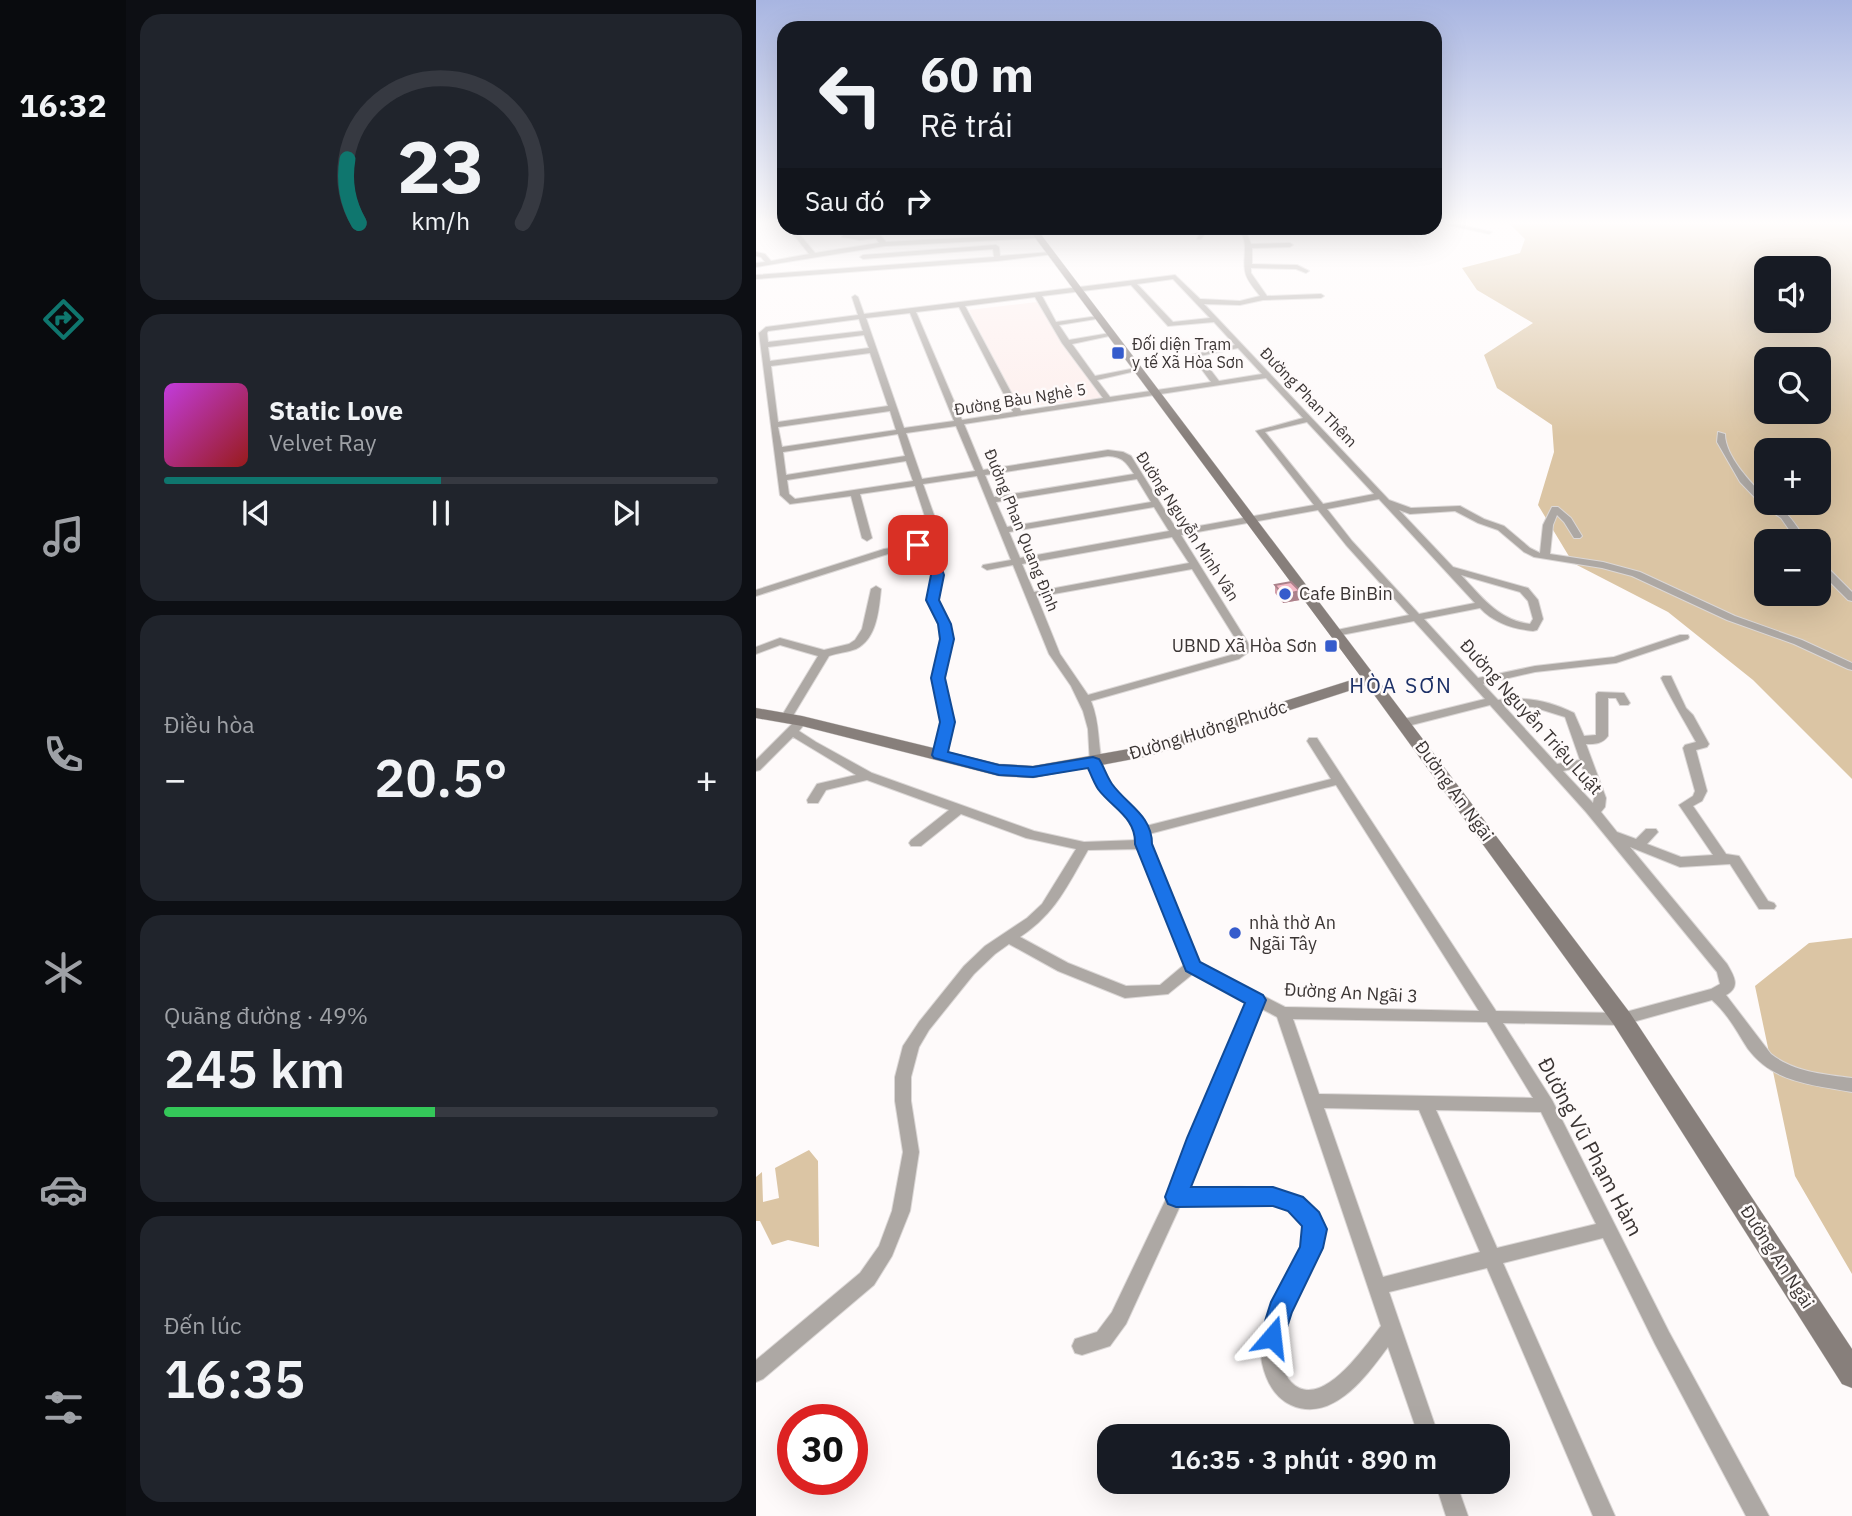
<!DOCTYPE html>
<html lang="vi">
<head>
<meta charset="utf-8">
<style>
  :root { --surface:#171b24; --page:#20242c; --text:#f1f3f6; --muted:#9ea1a6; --line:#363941; --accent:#0f766e }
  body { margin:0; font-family:"IBM Plex Sans",sans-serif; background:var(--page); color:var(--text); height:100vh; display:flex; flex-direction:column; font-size:26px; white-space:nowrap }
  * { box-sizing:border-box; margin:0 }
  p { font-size:23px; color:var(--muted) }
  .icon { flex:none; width:38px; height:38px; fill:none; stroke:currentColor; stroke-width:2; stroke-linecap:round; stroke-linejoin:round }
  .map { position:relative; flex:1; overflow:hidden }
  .panel { display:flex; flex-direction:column; gap:14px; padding:14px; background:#0d0f14; width:630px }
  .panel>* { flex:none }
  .hud { position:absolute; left:21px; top:21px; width:665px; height:214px; border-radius:21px; box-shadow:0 7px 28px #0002; background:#171b24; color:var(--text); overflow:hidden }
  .controls { position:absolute; left:998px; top:256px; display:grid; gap:14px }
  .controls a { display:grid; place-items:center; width:77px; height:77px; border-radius:14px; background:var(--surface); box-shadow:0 7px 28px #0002; font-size:35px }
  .speed { position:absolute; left:21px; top:1404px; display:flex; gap:14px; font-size:35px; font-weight:700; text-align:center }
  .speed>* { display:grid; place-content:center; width:91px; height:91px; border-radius:50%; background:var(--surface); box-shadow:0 7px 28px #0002; line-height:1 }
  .speed .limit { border:10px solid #d22; background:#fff; color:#111 }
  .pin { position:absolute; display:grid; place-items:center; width:60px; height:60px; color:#fff; margin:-30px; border-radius:14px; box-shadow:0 4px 10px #0006 }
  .me { position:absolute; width:77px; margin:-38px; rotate:17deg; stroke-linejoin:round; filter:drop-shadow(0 0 5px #0008) }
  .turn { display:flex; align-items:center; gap:24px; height:147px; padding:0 28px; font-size:32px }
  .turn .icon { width:91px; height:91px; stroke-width:2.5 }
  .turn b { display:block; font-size:49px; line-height:60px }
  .then { display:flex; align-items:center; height:66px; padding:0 28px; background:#0003; gap:14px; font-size:26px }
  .big { font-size:52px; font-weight:600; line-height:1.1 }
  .panel .tile { flex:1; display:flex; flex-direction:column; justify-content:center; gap:10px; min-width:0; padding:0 24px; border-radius:21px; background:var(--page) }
  .panel .dial { align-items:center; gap:0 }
  .dial svg { height:182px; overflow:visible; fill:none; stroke:var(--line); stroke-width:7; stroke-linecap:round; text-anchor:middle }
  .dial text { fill:var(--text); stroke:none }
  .song { display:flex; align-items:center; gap:21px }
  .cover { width:84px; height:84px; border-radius:10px; background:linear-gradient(135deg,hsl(290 70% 55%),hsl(0 70% 35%)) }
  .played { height:7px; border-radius:4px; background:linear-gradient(90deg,var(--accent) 50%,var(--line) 50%) }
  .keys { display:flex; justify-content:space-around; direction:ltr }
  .heat { display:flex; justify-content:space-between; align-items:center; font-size:38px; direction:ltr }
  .charge { height:10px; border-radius:5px; background:linear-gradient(90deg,#34c759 49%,var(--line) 0) }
  .trip { position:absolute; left:341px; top:1424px; width:413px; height:70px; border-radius:21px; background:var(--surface); box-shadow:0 7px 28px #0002; font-weight:600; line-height:70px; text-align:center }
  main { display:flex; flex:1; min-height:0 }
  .tabs { display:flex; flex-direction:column; width:126px; justify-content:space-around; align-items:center; background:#090b0e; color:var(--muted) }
  .tabs .icon { width:49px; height:49px }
  .tabs .active { color:var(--accent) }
  .tabs b { font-size:32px; color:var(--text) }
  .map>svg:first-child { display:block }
</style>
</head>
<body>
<main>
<nav class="tabs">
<b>16:32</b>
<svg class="icon active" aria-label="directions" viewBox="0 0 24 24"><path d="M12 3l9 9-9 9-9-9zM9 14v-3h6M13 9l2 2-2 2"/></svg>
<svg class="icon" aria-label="music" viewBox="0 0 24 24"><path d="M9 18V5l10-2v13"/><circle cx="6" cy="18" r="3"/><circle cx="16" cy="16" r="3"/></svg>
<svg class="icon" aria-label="phone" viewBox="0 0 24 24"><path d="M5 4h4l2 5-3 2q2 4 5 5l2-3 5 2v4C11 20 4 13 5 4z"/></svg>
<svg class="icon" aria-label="climate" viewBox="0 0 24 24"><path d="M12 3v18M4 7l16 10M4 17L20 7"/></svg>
<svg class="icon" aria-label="car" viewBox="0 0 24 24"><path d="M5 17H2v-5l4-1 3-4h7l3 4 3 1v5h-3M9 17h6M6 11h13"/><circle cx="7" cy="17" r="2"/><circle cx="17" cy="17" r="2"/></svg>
<svg class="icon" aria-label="filters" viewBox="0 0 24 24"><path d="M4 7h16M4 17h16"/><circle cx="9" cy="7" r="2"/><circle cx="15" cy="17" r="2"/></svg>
</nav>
<section class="panel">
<div class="tile dial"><svg viewBox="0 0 100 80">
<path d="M14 69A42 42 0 1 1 86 69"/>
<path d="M14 69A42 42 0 0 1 9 41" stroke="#0f766e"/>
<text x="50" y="56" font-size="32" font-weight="700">23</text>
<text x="50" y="72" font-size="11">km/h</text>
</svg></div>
<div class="tile">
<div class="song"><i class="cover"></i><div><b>Static Love</b><p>Velvet Ray</p></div></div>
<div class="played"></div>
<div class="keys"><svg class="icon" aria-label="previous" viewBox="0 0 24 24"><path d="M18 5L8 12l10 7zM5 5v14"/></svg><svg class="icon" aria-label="pause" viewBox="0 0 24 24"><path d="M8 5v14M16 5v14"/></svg><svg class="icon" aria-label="next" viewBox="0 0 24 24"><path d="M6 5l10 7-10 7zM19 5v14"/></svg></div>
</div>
<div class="tile"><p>Điều hòa</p>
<div class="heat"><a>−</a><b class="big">20.5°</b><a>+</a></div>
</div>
<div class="tile"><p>Quãng đường · 49%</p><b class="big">245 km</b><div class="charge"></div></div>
<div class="tile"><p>Đến lúc</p><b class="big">16:35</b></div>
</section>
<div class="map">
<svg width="1096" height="1516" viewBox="0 0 1096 1516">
  <rect width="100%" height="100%" fill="#fefafa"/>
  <path fill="#fdeeec" d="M281,302L345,396L342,399L262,407L213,310Z"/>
  <path fill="#dbc5a4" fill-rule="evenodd" d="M754,224H1096V779L997,680L912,612L817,563L782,505L798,452L796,425L741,388L728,355L777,323L721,290L706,268L764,253L769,239ZM1010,268H1062V320H1010ZM1010,359H1062V411H1010ZM1010,450H1062V502H1010ZM1010,541H1062V593H1010Z
    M1096,938V1274L1039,1176L999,986L1053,943Z
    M53,1150L62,1161L63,1247L32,1240L16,1245L4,1221H0V1177L6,1172L7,1202L23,1198L19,1168Z"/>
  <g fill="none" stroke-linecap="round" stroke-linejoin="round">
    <defs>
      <path id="street" d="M687,224H702L736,232L733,234Z
        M41,228H44V235L59,253L123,243L120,238L104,240L86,237L88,234L104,236L123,234L130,242L283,234L286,236L283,238L129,246L0,267V263L9,262L5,257L0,256V252L9,254L15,261L53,254L38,235Z
        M276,228H317L314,230L274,231Z
        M447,228H453L445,239H441Z
        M480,228L489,229L495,244L534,243L537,245L534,247L496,248V264L541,265L553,271L550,273L540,269L495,268V273L511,296L565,294L568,296L565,298L507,300L484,305L448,304L633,500L655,508L704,506L728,519L748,526L774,548L784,553L787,525L796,507H802L815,518L826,536L824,538H818L808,522L801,515L797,525L794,554L847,562L884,572L979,616L1046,640L1096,663V670L1092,669L1038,644L971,620L876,576L846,568L778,557L768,552L742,530L722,523L699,511L654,514L643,510L697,567L772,588L782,600L787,619L781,630L777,631C757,629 738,623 724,608L668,619L722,678L779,666L858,657L924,635H932L933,637L932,639L860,663L779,672L727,684L742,700C768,696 795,701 818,713L828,736L840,735V694L842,692L868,693L874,703L872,705H864L860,698H852V736C846,744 840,744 830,744L850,798L849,807L845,812L861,832L880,839L890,829H900L902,832L891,844L925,857L957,855L923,805L937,796L939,791L927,748L929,745L940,742C928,720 916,701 905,678L907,676H915L930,708L937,715L953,744L951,747L940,750L951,791L946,801L937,806L970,854L983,856L1012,901L1018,903L1020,906L1018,909H1003L974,864L924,867L874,847L971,964C978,976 985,987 970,995L1015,1054C1038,1072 1067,1074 1096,1078V1092C1058,1085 1017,1083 992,1049C981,1032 972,1014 956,1000L866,1025L747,1023L796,1100L913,1332L1013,1516H990L899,1344L847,1238L747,1263L859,1516H837L731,1268L633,1292L683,1437H663L632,1347C611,1375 577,1424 535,1405C518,1397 510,1381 506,1363C500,1330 520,1295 536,1267C540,1260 545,1252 548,1244C550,1237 551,1230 547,1223C529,1192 456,1204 425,1204L370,1324L354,1346L326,1355L319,1353L316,1346L319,1339L341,1332L356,1312L411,1197L434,1138L492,1001L438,973L412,994L369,998L302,971L253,944L239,954L218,974L173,1030L163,1047L155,1077V1101L163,1152L154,1211L136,1256L118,1285L7,1379L0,1382V1360L104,1273L123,1246L136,1211L147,1152L139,1101V1077L147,1046L163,1022L208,966L229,946L271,918L286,904L320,849L270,838L205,814L165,846H155L153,843L155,840L193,810L111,780L70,790L62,803H52L51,800L61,784L100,775L37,737L4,770L0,771V760L37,723L41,722L47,726L43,731L60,742L116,773L278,831L328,842L381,840L374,821L348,794L341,783L334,765L332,729L327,711L315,686L293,654L257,565L231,570L226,567L227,565L255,560L221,476L167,484L183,529L178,532L173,529L159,486L104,494L116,538L111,541L106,538L95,496L34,504L24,495L3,333L10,327L102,315L96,297L99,295L102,297L108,314L419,275L444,299L484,301L504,296C499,289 490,280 489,271C486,256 495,239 480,228ZM417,279L454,318L417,322L381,284ZM375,285L412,326L458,322L479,345L435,355L455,382L354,397L341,380L384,370L380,368L339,376L316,344L358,335L354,333L313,340L303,325L346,318L342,316L300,322L286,296ZM279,297L306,343L347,398L265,411L209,306ZM203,307L257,412L206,420L160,312ZM154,313L198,421L148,428L110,318ZM103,319L107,331L12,342L11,333L12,331ZM108,335L113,348L14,361L12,347ZM482,348L506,374L463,381L444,356ZM114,353L132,406L22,422L15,366ZM510,378L547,418L500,431L558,505L421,530L375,456L367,452L352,450L227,470L208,424ZM134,411L140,430L26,447L22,427ZM551,422L618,494L567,504L509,432ZM200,426L219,471L166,479L150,433ZM142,434L149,456L30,475L27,452ZM352,456C367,457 370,462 378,474L238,497L229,475ZM150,461L157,481L39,499L33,494L31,480ZM381,479L395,502L251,527L240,502ZM623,499L719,603L663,614L596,541L571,509ZM398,507L413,531L264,558L253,532ZM562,510L590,545L653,615L576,631L575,633L576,635L580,636L658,621L729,699L644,720L642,723L644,726L648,727L734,705L830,812L961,972L964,984L955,989L866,1013L740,1011L561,738H553L551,741L575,779L390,826C379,807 358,796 350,775C340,752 346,728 335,701L483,659L494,651V646L425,535ZM416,537L433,563L278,592L266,564ZM436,569L484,646V650L475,655L332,695L304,654L281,597ZM705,575L764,592L772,601L777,619L774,624C742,620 726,597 705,575ZM748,706L777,707L809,717L824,760L801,764ZM826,767L838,798L837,803L807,771ZM580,785L723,1011L529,1007L443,963L395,844L393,834ZM383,849L429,964L404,985L370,986L312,963L264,937C300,913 311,886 332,850ZM504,1008L521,1017L625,1326C609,1346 565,1413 535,1382C524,1370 523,1350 526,1335C532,1300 557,1273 567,1240C568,1232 567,1227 564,1219C544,1177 470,1187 432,1189L450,1138ZM537,1019L731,1022L777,1098L563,1094ZM568,1108L663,1110L724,1252L627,1277ZM680,1110L785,1112L840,1224L741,1248Z
        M240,245L243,247L244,256L295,252L298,254L241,261L0,279V275L238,257L237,249L107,259L104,257L107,255Z
        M962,432L969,434C969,456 995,483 1010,498V502C1029,505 1040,526 1051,541H1041L1025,518L1006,505L984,482L961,442Z
        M172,543L177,546L186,575L181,600L193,624L196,639L188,678L198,722L190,755L184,759L178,755L186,722L176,678L186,639L183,624L171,600L176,575L168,549L132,554L0,596V590L128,549Z
        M1062,561L1066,562L1096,592V601L1092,600L1062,570Z
        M120,586L125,589C123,609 121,639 100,649C92,652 82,653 73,656L35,719H27L25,717L62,656L24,645L0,654V647L24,638L68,650L93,644L99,640L106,629L115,589Z
        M679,1482H700L712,1516H690Z"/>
      <path id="secondary" d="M272,228H280L874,1013L1096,1349V1388L1086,1384L858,1025L611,685L393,756L277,778L243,776L46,726L0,718V708L46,716L243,764L277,766L384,747L605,677Z"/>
    </defs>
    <use href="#street" stroke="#dbd7d6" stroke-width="2"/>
    <use href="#secondary" stroke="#dbd7d6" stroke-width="1"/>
    <use href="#street" fill="#ada8a4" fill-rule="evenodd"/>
    <use href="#secondary" fill="#877f7b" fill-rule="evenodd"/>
  </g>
  <path fill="#d39faa" d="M519,585L544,591V600L527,603L519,593Z"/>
  <path fill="#ac828b" d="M544,591V600L527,603V595Z"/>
  <path fill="#f5b9c6" stroke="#ac828b" stroke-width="2" d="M535,582L544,591L527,595L519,585Z"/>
  <linearGradient id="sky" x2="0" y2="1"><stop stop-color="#a8b5e1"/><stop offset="0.51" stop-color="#fffdfd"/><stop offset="1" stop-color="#fffdfd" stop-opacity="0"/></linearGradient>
  <rect width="1096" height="437" fill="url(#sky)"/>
  <path fill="#1a73e8" stroke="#114b97" stroke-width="2" d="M162,542L179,548L188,575L183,600L195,624L198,639L189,678L199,722L192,752L243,765L277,767L337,757L343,759C348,767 351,777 356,784C371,805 396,815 396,844L444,962L507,995L510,1000L435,1187H517L547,1197L563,1212L571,1229L567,1248L536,1312L525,1346L516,1349L508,1346L504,1337L515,1302L544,1247L546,1226L532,1211L517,1206L420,1207L412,1204L409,1197L431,1138L489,1003L430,971L379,844C380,817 356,808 342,789C338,783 335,775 332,768L277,777L243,775L178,758L176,755L184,722L175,678L184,639L182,624L170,600L175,575L167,550L155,545Z"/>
  <g fill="#355bcc" stroke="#fefafa" stroke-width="2.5">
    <rect x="355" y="346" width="14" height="14" rx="3.5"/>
    <circle cx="529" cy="594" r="7"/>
    <rect x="568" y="639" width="14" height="14" rx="3.5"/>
    <circle cx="479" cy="933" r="7"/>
  </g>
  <g text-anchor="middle" stroke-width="5" stroke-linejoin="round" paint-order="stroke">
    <g font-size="16" fill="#3b3534" stroke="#fefafa" text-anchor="start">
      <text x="376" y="350">Đối diện Trạm<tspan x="376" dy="18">y tế Xã Hòa Sơn</tspan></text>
    </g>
    <g font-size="16" fill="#3b3534" stroke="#fefafa">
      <text transform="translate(553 397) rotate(46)" y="6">Đường Phan Thêm</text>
      <text transform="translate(264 399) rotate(-9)" y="6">Đường Bàu Nghè 5</text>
      <text transform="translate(432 526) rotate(57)" y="6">Đường Nguyễn Minh Vân</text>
      <text transform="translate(266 530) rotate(68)" y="6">Đường Phan Quang Định</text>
    </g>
    <g font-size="18" fill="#3b3534" stroke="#fefafa" text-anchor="start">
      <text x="543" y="600">Cafe BinBin</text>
      <text x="561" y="652" text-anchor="end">UBND Xã Hòa Sơn</text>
      <text x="493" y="929">nhà thờ An<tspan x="493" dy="21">Ngãi Tây</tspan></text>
    </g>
    <g font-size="18" fill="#3b3534" stroke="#fefafa">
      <text transform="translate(775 717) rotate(48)" y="6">Đường Nguyễn Triệu Luật</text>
      <text transform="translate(452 730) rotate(-17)" y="6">Đường Hưởng Phước</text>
      <text transform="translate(698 791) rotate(54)" y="6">Đường An Ngãi</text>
      <text transform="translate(595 993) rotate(3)" y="6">Đường An Ngãi 3</text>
      <text transform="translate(1021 1257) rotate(57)" y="6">Đường An Ngãi</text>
    </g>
    <g font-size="21" letter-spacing="2" fill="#1c3067" stroke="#fefafa">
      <text x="645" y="693">HÒA SƠN</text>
    </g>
    <g font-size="21" fill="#3b3534" stroke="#fefafa">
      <text transform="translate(834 1147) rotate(62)" y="7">Đường Vũ Phạm Hàm</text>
    </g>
  </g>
</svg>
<div class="controls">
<a><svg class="icon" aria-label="sound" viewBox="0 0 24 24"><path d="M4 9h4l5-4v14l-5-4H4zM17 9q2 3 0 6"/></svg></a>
<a><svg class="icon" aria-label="search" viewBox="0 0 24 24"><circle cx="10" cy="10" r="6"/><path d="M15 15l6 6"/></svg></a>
<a>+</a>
<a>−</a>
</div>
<div class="speed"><div class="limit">30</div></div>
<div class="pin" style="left:162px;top:545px;background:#d93025"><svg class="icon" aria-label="arrive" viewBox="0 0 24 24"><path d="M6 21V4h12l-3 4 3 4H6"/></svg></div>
<svg class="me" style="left:516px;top:1337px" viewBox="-20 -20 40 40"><path d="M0-17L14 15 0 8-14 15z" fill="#1a73e8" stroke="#fff" stroke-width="4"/></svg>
<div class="trip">16:35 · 3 phút · 890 m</div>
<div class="hud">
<div class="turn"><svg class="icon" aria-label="left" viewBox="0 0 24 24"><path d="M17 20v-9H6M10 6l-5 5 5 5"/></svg><div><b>60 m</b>Rẽ trái</div></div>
<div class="then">Sau đó<svg class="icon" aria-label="right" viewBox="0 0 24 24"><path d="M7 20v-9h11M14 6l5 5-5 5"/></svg></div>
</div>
</div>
</main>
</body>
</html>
